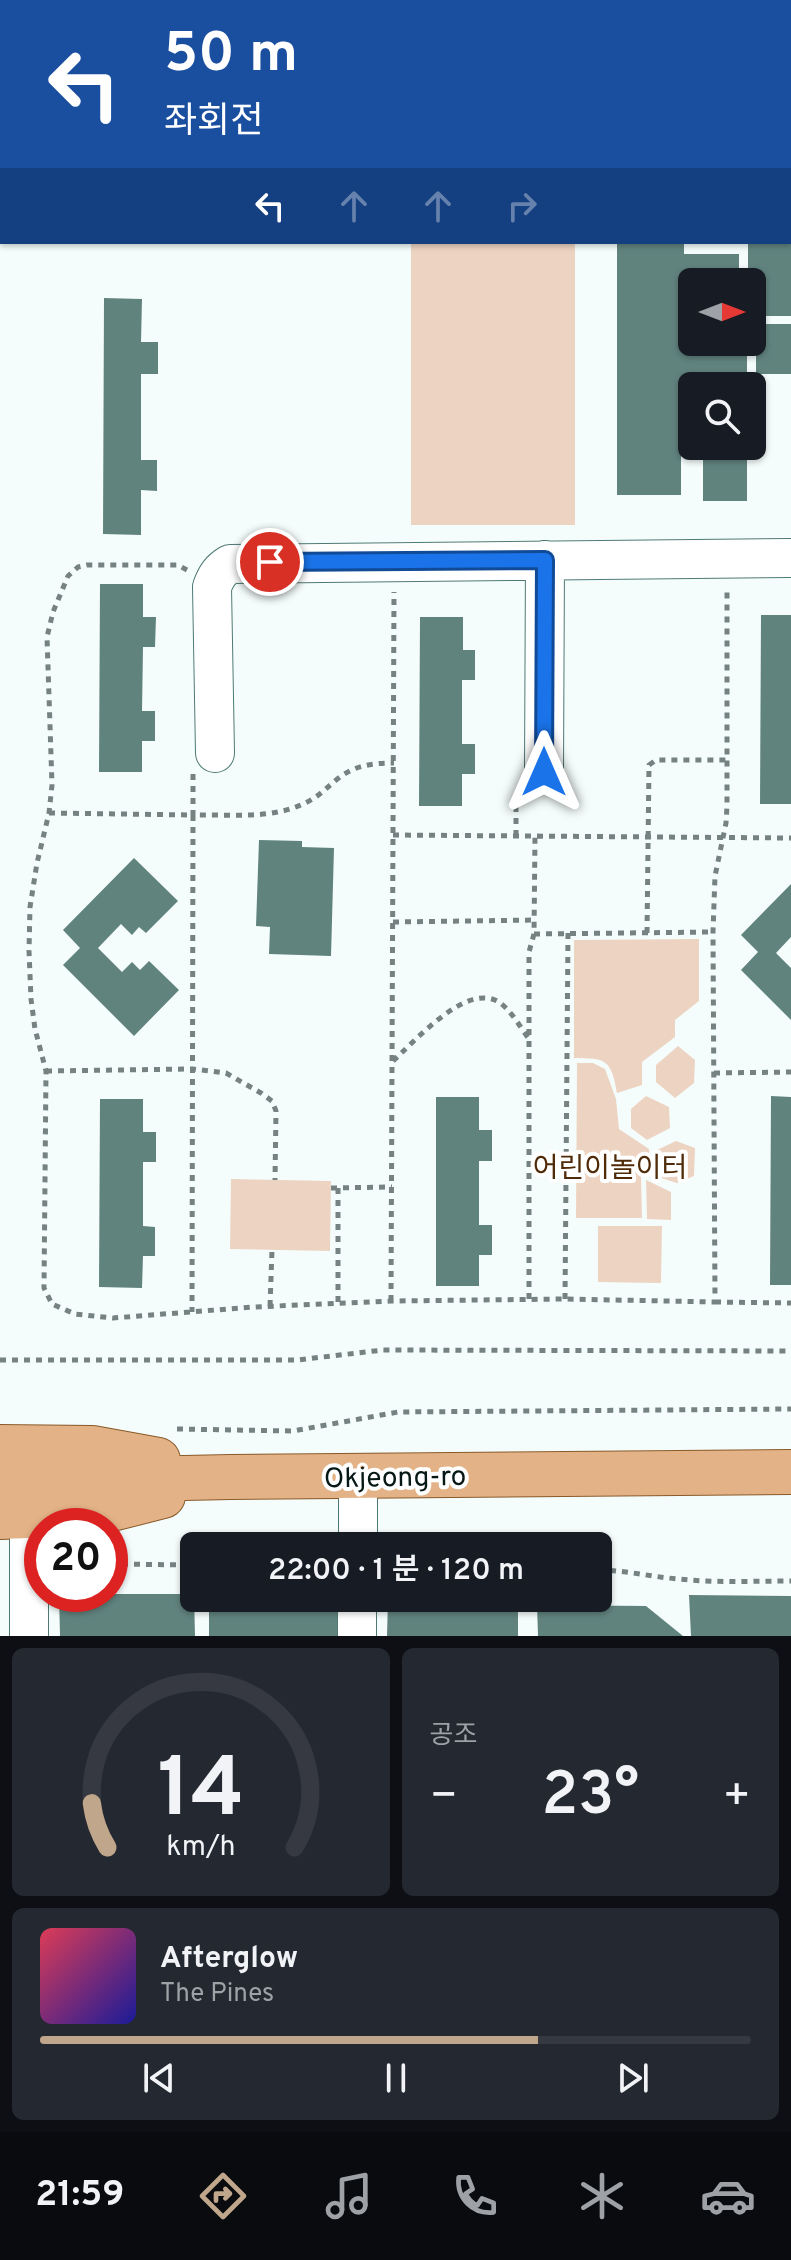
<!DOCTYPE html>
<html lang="ko">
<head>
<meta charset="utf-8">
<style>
  :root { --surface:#171b24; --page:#242831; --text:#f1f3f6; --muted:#9ea1a6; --line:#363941; --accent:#c0a68a }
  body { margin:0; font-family:Overpass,"Noto Sans KR",sans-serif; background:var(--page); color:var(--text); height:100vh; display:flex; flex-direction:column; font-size:30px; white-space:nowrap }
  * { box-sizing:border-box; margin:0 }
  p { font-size:26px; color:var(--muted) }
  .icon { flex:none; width:44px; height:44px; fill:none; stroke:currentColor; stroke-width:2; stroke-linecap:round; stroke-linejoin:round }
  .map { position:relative; height:1636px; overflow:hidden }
  .side { display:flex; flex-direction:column; gap:12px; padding:12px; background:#0d0f14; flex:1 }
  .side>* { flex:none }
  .top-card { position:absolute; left:0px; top:0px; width:792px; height:244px; box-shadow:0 2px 6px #0004; background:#1a4fa0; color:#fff; overflow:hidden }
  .needle { width:52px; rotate:90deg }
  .tools { position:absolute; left:678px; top:268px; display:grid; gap:16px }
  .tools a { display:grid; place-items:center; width:88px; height:88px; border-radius:12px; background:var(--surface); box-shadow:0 2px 6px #0004; font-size:40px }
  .speed { position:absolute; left:24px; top:1508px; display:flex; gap:16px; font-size:40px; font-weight:700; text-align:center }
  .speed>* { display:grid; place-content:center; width:104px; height:104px; border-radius:50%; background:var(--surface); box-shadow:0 2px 6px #0004; line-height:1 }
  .speed .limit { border:12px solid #d22; background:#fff; color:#111 }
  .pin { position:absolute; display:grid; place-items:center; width:68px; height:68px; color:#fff; margin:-34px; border:4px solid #fff; border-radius:50%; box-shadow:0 2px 8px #0007 }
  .me { position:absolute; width:88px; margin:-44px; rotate:0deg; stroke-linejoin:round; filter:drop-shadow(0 0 6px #0008) }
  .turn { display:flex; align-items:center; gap:28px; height:168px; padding:0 32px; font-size:36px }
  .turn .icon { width:104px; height:104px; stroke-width:2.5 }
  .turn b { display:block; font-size:56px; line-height:68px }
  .lanes { display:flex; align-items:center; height:76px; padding:0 32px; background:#0003; justify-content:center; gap:40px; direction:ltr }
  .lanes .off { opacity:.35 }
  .big { font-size:60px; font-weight:600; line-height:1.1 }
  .side .tile { flex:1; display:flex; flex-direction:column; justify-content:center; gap:12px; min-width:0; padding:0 28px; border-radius:12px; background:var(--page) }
  .side .dial { align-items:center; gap:0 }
  .dial svg { height:208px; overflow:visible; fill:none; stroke:var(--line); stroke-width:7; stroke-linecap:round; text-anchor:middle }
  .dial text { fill:var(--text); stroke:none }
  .song { display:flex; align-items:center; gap:24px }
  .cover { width:96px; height:96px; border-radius:12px; background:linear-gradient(135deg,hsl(350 70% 55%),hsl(240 70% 35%)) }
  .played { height:8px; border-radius:4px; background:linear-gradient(90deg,var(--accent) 70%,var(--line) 70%) }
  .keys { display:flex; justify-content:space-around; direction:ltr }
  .heat { display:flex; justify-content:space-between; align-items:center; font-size:44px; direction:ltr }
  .side .tiles { flex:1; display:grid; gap:12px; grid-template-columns:1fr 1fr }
  .tile:last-child { grid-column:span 2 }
  .trip { position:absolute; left:180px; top:1532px; width:432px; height:80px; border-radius:12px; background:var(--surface); box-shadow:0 2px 6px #0004; font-weight:600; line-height:80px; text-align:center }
  .menu { display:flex; height:128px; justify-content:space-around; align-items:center; background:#090b0e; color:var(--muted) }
  .menu .icon { width:56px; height:56px }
  .menu .selected { color:var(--accent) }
  .menu b { font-size:36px; color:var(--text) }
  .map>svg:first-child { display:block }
</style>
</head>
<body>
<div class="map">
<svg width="791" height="1636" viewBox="0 0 791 1636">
  <rect width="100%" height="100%" fill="#f4fdfc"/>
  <path fill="#edd4c2" d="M411,242H575V525H411Z
    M699,939V1001L675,1020V1037L642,1062V1085L617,1093C611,1060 607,1058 574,1058V940Z
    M678,1046L695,1060L694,1083L675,1098L656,1082V1065Z
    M577,1063H593L605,1069L616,1099L619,1129L649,1149V1172L641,1177L642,1218H576Z
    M646,1096L669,1107L670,1128L647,1140L631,1128V1109Z
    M676,1141L695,1148L694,1176L677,1183L655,1176V1151Z
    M231,1179L331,1181L330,1251L230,1249Z
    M646,1180L671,1192V1220L647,1219Z
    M598,1226H662L661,1283L598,1282Z"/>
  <path fill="#61837e" d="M617,242H684V254H739V282H692V342H752V324H791V374H756V350H747V386H692V426H681V495H617Z
    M748,242H791V316H752V282H748Z
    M104,298L142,299L141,342H158V374H141V460H157V491L141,490V535L103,534Z
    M703,446H747V501H703Z
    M100,584H143V617H156L155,647H143L142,711H155V741H142V772H99Z
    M761,615H791V804H760Z
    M420,617H463V650H475V680H462V744H475V774H462V806H419Z
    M259,840L302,841V847L334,848L331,956L269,954L270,927L256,926Z
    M134,858L178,901L146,933L139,927L132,935L121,924L98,948L122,972L132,962L140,970L149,961L179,990L134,1036L63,965L80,948L63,930Z
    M791,884V937L776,953L791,968V1020L741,970L758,952L741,935Z
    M771,1096L791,1097V1285H770Z
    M436,1097H479V1130H492V1161H479V1225H492V1255H479V1286H436Z
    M100,1099H143V1132H156V1162H143V1226L155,1227V1256H143L142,1288L99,1287Z
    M59,1594H194L195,1636H60Z
    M689,1595L791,1596V1636H691Z
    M209,1598H346L347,1636H209Z
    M388,1598L518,1600V1636H387Z
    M537,1605L646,1606L683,1636H538Z"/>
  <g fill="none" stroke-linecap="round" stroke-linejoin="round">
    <defs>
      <path id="minor" d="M368,0L373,2
        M790,42H791
        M215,753L212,587C216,576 220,570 230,564L791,558
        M544,772L545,560
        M29,1517V1636
        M358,1546V1476
        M357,1636V1598"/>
      <path id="major" d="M0,1447L92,1448L158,1460
        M0,1482L230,1477L791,1472
        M0,1517L82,1514L108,1510L163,1496"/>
    </defs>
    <use href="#minor" stroke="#4f7a74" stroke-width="40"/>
    <use href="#major" stroke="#895a2a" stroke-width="46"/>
    <path stroke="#758281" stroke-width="5" stroke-dasharray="6 6" stroke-linecap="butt" d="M218,0L223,2
      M790,90H791
      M187,570L178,565H87L78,567L68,576L53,612L47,637L52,785L49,813L37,863L30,907L29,951L31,999L35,1029L46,1071L44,1288L52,1304L75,1314L113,1318L254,1307L391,1301L565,1299L715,1302L713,932L715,876L726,823L727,806V590
      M193,774V815C230,814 271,820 305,803C319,797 328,786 340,777C356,765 374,763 394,763
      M49,813L193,815L192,1312
      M393,835L791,838
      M516,836V789
      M393,922L534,920
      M647,933L649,765L656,760H727
      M534,934L713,932
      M393,1061C415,1041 465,984 497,1001C510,1008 520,1027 529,1039
      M46,1071L193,1069L226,1073L261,1093L272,1101L276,1111L275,1180
      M714,1073L791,1072
      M331,1188L392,1187
      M338,1188V1303
      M529,1299V952L534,934L535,836
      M565,1299L568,933
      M391,1301L394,592
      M715,1302L791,1303
      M270,1306L272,1250
      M0,1360H297L383,1350L791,1351
      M177,1429L293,1431L398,1412L791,1409
      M110,1564L194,1565
      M598,1570C625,1570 651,1577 679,1579C716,1583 754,1581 791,1581"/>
    <use href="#minor" stroke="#fff" stroke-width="38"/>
    <use href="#major" stroke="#e3b286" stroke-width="44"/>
  </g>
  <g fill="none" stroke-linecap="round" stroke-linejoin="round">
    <defs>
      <path id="route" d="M270,562L545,560L544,772"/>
    </defs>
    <use href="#route" stroke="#114b97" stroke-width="20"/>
    <use href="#route" stroke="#1a73e8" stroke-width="14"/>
  </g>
  <g text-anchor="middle" stroke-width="8" stroke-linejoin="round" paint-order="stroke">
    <g font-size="28" fill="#4f2a08" stroke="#fff">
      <text x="610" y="1177">어린이놀이터</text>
    </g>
    <g font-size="28" fill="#061816" stroke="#fff">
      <text transform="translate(395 1476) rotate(-1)" y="10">Okjeong-ro</text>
    </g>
  </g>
</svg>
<div class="tools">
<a><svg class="needle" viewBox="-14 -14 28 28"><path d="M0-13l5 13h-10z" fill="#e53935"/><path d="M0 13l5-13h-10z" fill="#9ea1a6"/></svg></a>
<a><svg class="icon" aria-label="search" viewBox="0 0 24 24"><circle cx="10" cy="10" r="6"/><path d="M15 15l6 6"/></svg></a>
</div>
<div class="speed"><div class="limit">20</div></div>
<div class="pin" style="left:270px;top:562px;background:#d93025"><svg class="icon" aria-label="arrive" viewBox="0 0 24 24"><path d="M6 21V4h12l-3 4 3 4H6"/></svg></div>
<svg class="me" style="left:544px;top:772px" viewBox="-20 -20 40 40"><path d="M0-17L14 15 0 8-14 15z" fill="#1a73e8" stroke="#fff" stroke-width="4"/></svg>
<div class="trip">22:00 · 1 분 · 120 m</div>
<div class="top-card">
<div class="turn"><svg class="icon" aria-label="left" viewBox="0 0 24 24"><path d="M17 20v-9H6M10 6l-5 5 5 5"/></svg><div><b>50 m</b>좌회전</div></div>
<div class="lanes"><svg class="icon" aria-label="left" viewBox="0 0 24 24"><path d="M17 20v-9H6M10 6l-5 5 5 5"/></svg><svg class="icon off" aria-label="ahead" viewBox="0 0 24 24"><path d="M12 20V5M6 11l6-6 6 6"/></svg><svg class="icon off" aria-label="ahead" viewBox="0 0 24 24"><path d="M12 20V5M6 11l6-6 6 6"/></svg><svg class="icon off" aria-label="right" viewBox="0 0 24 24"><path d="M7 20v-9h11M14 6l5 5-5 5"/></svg></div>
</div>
</div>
<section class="side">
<div class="tiles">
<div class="tile dial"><svg viewBox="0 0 100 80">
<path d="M14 69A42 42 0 1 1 86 69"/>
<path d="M14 69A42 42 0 0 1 8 52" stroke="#c0a68a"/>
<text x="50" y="56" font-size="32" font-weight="700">14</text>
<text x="50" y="72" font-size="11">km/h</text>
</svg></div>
<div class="tile"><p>공조</p>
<div class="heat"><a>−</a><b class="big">23°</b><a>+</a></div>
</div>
<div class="tile">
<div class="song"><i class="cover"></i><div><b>Afterglow</b><p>The Pines</p></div></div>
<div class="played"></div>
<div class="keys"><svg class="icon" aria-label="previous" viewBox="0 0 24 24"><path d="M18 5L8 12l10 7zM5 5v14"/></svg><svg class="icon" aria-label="pause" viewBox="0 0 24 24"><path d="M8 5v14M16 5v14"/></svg><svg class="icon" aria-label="next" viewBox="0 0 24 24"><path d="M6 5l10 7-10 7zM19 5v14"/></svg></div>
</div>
</div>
</section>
<nav class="menu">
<b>21:59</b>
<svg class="icon selected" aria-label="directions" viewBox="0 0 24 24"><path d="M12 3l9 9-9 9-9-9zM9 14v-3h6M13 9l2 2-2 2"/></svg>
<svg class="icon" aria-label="music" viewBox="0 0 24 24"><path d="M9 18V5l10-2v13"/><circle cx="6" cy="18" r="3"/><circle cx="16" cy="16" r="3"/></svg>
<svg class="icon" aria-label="phone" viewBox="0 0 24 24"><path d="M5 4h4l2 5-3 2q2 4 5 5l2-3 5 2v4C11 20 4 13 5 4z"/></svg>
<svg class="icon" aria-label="climate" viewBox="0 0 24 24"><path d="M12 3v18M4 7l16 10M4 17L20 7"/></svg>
<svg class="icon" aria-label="car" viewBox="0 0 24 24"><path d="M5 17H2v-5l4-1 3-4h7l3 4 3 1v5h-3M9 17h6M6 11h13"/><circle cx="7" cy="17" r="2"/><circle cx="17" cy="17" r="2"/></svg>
</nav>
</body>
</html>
